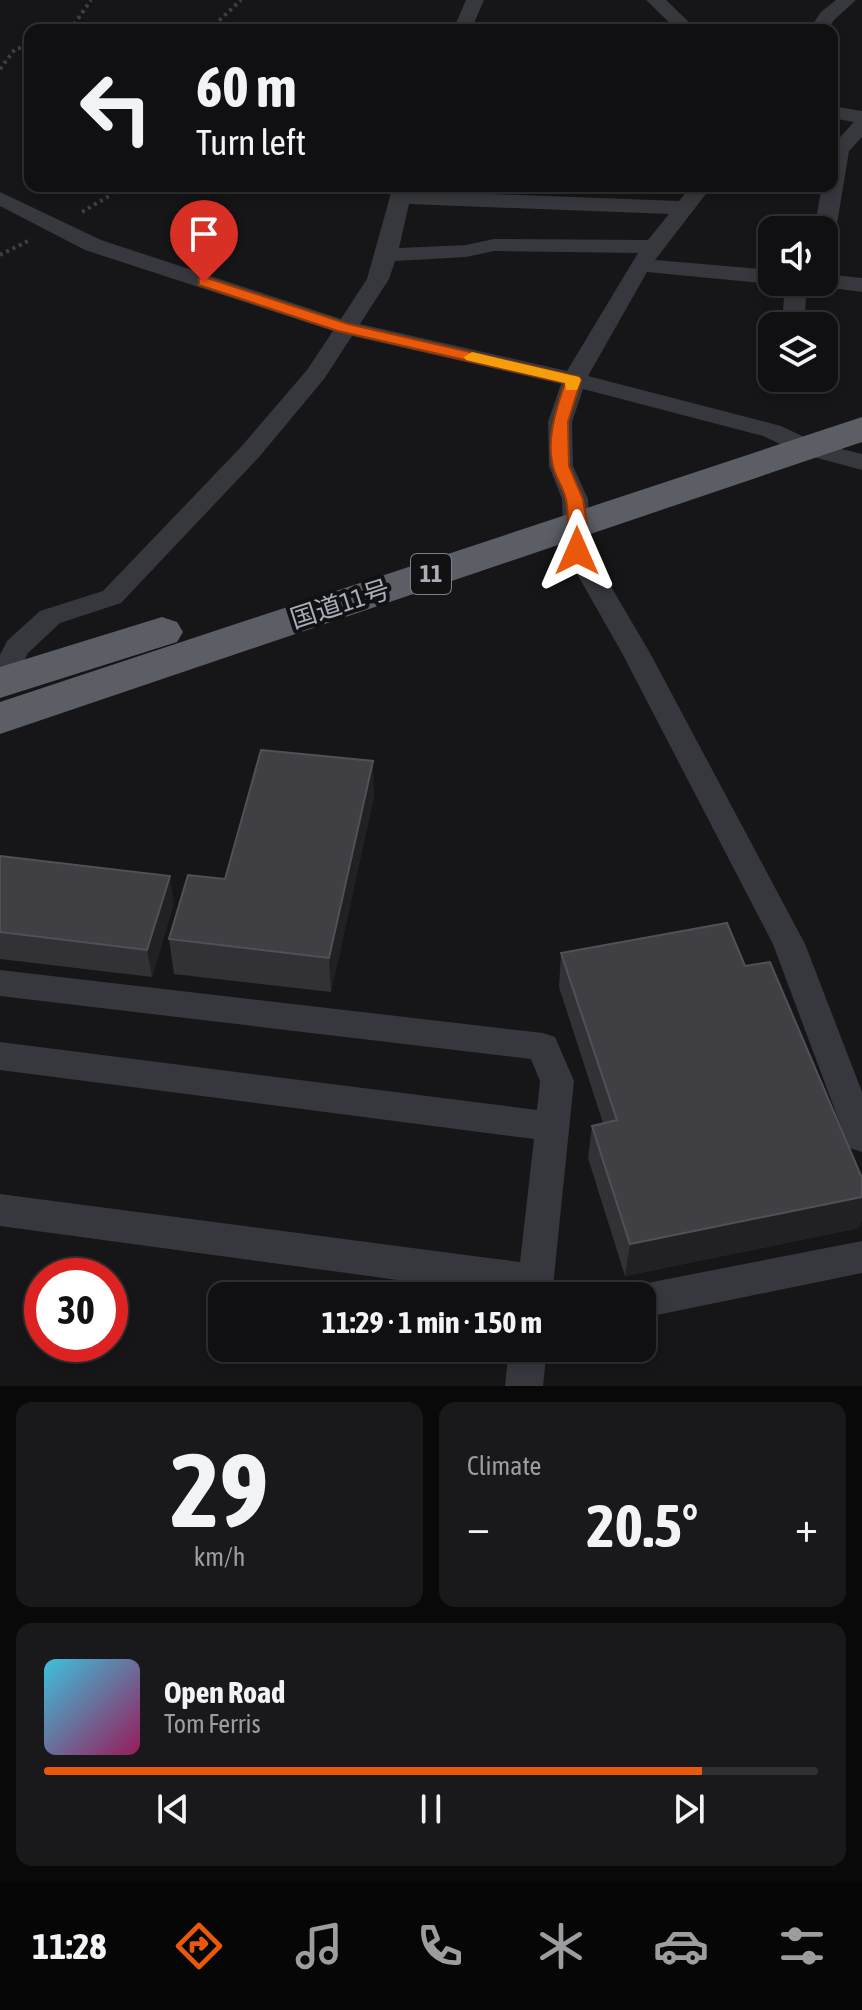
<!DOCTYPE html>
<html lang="en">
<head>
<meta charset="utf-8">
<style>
  :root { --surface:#101012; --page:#19191b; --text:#f1f3f6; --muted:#9c9d9f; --line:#303032; --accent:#ea580c }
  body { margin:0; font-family:"Asap Condensed","Noto Sans JP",sans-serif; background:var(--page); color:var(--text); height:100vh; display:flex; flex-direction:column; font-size:30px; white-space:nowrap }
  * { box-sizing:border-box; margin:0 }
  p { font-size:26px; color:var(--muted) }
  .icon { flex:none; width:44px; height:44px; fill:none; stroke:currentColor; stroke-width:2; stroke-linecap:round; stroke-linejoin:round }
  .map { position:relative; height:1386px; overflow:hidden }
  .panel { display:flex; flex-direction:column; gap:16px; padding:16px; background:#09090a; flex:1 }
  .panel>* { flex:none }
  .guide { position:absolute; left:24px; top:24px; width:814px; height:168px; border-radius:16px; box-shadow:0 4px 12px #0003,0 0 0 2px var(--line); background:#101012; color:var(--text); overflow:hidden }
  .tools { position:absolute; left:758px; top:216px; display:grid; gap:16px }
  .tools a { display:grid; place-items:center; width:80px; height:80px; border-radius:16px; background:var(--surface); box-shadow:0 4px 12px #0003,0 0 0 2px var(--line); font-size:40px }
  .speed { position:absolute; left:24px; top:1258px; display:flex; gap:16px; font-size:40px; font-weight:700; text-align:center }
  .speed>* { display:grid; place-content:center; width:104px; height:104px; border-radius:50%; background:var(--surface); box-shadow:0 4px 12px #0003,0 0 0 2px var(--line); line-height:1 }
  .speed .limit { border:12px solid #d22; background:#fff; color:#111 }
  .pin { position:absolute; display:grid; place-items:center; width:68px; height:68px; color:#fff; margin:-82px -34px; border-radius:50% 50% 50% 0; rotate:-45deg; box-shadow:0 0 8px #0007 }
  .pin .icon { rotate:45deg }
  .me { position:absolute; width:88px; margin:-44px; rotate:0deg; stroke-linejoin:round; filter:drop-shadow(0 0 6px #0008) }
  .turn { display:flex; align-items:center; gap:28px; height:168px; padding:0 40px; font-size:36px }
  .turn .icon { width:104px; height:104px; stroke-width:2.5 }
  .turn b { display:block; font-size:56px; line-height:68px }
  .big { font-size:60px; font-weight:700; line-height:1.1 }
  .panel .widget { flex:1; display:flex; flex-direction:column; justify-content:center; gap:12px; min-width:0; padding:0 28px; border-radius:16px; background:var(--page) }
  .panel .dial { align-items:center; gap:0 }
  .dial b { font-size:104px; line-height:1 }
  .song { display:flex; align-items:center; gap:24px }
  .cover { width:96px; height:96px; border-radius:12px; background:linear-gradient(135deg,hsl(190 70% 55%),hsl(330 70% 35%)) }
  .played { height:8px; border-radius:4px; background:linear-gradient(90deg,var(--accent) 85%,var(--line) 85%) }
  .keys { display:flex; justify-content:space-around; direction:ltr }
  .heat { display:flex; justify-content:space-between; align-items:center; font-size:44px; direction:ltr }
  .panel .tiles { flex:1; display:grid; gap:16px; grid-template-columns:1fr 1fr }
  .widget:last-child { grid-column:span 2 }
  .trip { position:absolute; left:208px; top:1282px; width:448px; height:80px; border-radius:16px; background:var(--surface); box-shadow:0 4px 12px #0003,0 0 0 2px var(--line); font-weight:700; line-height:80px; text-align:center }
  .menu { display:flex; height:128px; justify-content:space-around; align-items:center; background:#060607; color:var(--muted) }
  .menu .icon { width:56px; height:56px }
  .menu .on { color:var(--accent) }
  .menu b { font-size:36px; color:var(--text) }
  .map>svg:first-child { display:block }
</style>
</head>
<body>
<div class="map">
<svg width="862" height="1386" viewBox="0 0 862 1386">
  <rect width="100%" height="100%" fill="#161618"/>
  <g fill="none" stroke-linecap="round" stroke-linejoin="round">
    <path stroke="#3d3f44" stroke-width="4" stroke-dasharray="3 4" stroke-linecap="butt" d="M70,30L91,0
      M209,30L241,0
      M0,69L15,49L30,46
      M82,212L109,196L117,186
      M0,255L28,241"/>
    <path fill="#37383d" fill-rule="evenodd" d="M466,0H484L471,30H453Z
      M646,0H666L697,30H677Z
      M836,0H856L834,20L827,30H809L821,12Z
      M832,106L862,111V137L849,151L835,236L824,242V230H814L822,186H832V146L854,122L832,118Z
      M393,186H413L412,191L679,201L691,186H712L655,260L772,270V282H778L772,284L647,272L588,376L781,426L817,443L862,454V470L799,453L763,436L583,389L572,422L573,466L588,499L590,551L650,653L805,944L862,1092V1152L850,1148L845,1137L773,944L622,653L564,551L562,499L549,466L548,422L561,384L352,336L324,379L259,457L121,603L60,623L28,653L10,689L0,692V655L7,641L40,611L103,591L241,447L307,370L333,331L85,250L0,206V192L101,240L341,319L367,279ZM409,204L669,214L648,240L494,239L466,245L399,248ZM494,251L638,253L567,371L360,324L389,279L395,261L466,257Z
      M824,274L862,278V292L816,286L814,282H824Z
      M785,282H807L804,326H782Z
      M778,378H802L798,386H782Z
      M0,970L543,1033L555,1037L574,1081L552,1296H516L0,1226V1194L520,1262L534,1139L0,1070V1042L537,1110L540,1081L531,1059L0,996Z
      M862,1241V1273L642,1318V1296H626L629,1289L642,1284Z
      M509,1348H547L543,1386H505Z"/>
    <path fill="#5b5e65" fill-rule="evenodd" d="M862,417V442L0,734V702Z
      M162,617L177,622L183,632L177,642L0,698V667Z"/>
  </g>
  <path fill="#323236" d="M374,796L331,992L174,974L169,939L225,879Z
    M0,856L174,903L152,977L0,959Z
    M561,953L745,966L862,1197V1219L859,1228L625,1276L588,1158L592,1126L603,1123L559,987Z"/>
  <path fill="#212124" d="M373,761L374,796L331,992L329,958Z
    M170,876L174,903L152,977L147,950Z
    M862,1197V1219L859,1228L625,1276L630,1244Z"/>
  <path fill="#3f3f44" stroke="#4f5156" stroke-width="2" d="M261,750L373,761L329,958L169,939L188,875L225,879Z
    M0,856L170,876L147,950L0,932Z
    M727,923L745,966L770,962L862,1178V1197L630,1244L592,1126L617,1120L561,953Z"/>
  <path fill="#ea580c" stroke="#983908" stroke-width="2" d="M204,277L348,324L579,377L581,380L568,422L569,466L583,499L587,524L583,555H571C565,542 569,521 567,505C566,492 558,482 554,470C545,441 556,410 565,383L338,331L199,285V279Z"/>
  <path fill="#f59e0b" d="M472,352L579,377L581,380L577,390H566L565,383L466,360L464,357Z"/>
  <g text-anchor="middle" stroke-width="8" stroke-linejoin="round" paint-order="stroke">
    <rect fill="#111113" stroke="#7b7e86" stroke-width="2" x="411" y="554" width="40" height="40" rx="6"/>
    <g font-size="24" font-weight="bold" fill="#a8adb8">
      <text x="431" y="582">11</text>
    </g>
    <g font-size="26" fill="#a8adb8" stroke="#111113">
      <text transform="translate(340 604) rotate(-18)" y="9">国道11号</text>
    </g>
  </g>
</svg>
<div class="tools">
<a><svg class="icon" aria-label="sound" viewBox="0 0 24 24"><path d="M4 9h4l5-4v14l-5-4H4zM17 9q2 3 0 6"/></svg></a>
<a><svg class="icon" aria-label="layers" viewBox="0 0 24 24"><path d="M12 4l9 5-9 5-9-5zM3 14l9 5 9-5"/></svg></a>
</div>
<div class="speed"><div class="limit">30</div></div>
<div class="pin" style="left:204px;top:282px;background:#d93025"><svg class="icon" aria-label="arrive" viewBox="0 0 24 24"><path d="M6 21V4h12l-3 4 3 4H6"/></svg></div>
<svg class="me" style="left:577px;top:551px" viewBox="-20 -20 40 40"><path d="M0-17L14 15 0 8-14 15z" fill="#ea580c" stroke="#fff" stroke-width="4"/></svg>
<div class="trip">11:29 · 1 min · 150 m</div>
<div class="guide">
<div class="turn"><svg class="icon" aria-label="left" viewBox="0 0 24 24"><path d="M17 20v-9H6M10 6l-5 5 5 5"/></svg><div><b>60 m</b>Turn left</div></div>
</div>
</div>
<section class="panel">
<div class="tiles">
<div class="widget dial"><b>29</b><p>km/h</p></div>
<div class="widget"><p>Climate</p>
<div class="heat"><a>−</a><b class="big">20.5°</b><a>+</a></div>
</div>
<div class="widget">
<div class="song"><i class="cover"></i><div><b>Open Road</b><p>Tom Ferris</p></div></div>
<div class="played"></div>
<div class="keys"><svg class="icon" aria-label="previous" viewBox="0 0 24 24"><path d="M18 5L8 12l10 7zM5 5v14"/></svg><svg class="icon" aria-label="pause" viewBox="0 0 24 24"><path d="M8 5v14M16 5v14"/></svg><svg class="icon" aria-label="next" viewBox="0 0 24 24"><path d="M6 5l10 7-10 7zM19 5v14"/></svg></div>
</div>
</div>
</section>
<nav class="menu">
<b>11:28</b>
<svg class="icon on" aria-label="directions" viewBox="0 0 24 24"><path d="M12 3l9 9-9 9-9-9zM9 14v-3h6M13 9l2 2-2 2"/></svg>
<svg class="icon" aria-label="music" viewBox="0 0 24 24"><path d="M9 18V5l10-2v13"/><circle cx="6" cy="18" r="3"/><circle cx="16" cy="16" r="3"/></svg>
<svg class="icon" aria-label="phone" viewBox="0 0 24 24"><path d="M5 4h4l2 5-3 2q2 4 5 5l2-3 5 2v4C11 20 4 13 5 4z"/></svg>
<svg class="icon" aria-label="climate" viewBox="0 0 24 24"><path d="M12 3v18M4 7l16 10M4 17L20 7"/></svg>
<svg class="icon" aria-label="car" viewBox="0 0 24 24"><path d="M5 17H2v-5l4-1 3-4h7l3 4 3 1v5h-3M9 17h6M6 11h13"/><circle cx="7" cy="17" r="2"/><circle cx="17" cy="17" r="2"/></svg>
<svg class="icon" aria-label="filters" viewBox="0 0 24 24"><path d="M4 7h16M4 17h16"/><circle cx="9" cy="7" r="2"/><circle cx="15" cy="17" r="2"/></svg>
</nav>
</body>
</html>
